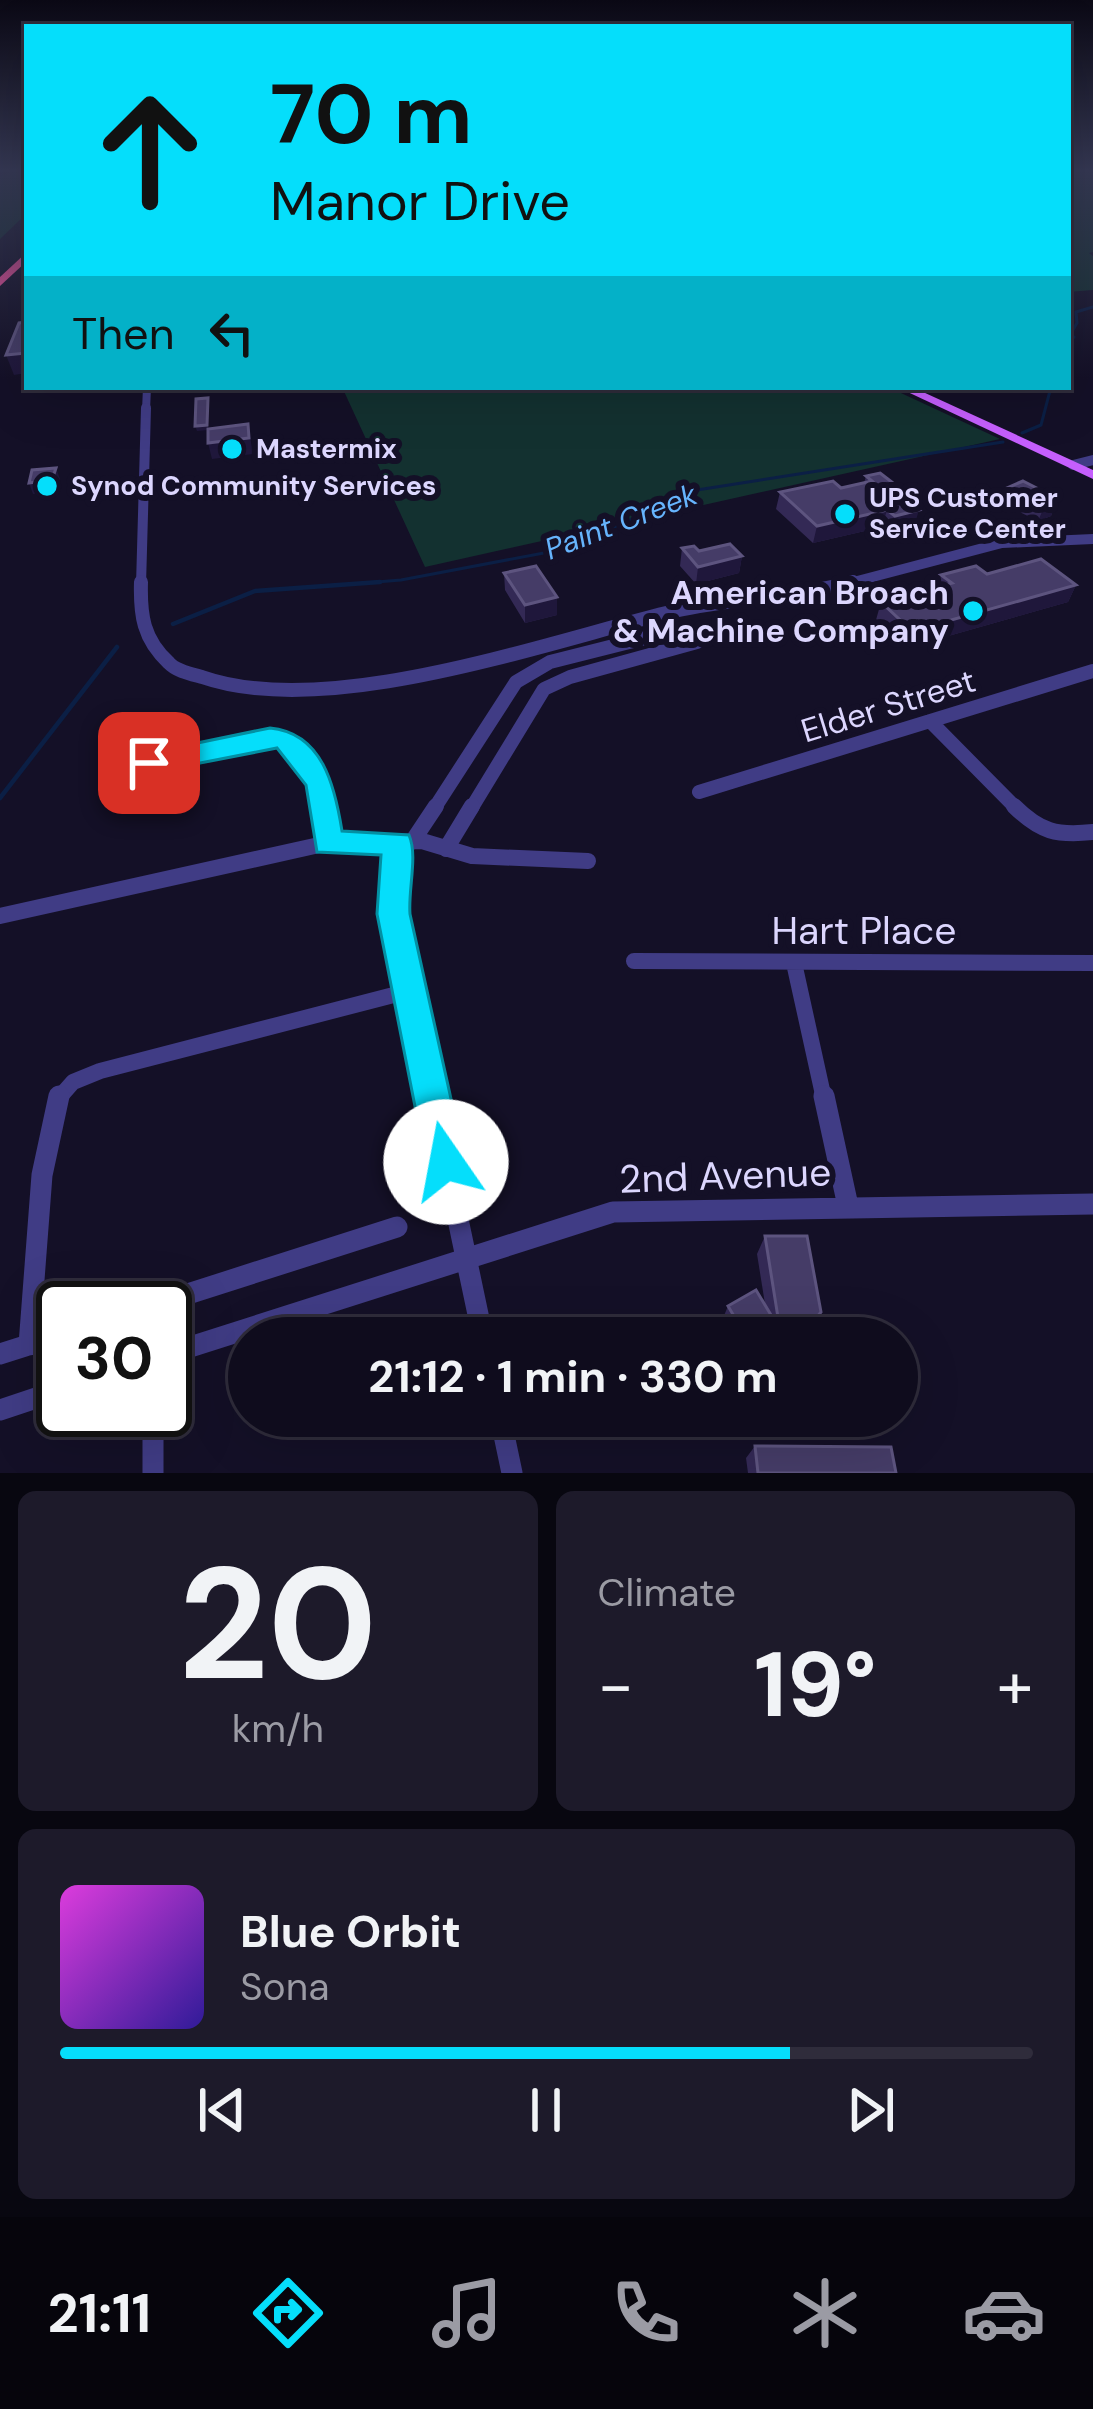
<!DOCTYPE html>
<html lang="en">
<head>
<meta charset="utf-8">
<style>
  :root { --surface:#0f0c1d; --page:#1d1a2a; --text:#f1f3f6; --muted:#9b9ba4; --line:#2f2c3b; --accent:#05defb }
  body { margin:0; font-family:"DM Sans",sans-serif; background:var(--page); color:var(--text); height:100vh; display:flex; flex-direction:column; font-size:45px; white-space:nowrap }
  * { box-sizing:border-box; margin:0 }
  p { font-size:39px; color:var(--muted) }
  .icon { flex:none; width:66px; height:66px; fill:none; stroke:currentColor; stroke-width:2; stroke-linecap:round; stroke-linejoin:round }
  .map { position:relative; height:1473px; overflow:hidden }
  .panel { display:flex; flex-direction:column; gap:18px; padding:18px; background:#080710; flex:1 }
  .panel>* { flex:none }
  .banner { position:absolute; left:24px; top:24px; width:1047px; height:366px; border-radius:0px; box-shadow:0 12px 48px #0002,0 0 0 3px var(--line); background:#05defb; color:#111; overflow:hidden }
  .speed { position:absolute; left:36px; top:1281px; display:flex; gap:24px; font-size:60px; font-weight:700; text-align:center }
  .speed>* { display:grid; place-content:center; width:156px; height:156px; border-radius:50%; background:var(--surface); box-shadow:0 12px 48px #0002,0 0 0 3px var(--line); line-height:1 }
  .speed .limit { border:6px solid #111; border-radius:18px; background:#fff; color:#111 }
  .pin { position:absolute; display:grid; place-items:center; width:102px; height:102px; color:#fff; margin:-51px; border-radius:24px; box-shadow:0 6px 18px #0006 }
  .me { position:absolute; width:132px; margin:-66px; rotate:348deg; stroke-linejoin:round; filter:drop-shadow(0 0 9px #0008) }
  .turn { display:flex; align-items:center; gap:42px; height:252px; padding:0 48px; font-size:54px }
  .turn .icon { width:156px; height:156px; stroke-width:2.5 }
  .turn b { display:block; font-size:84px; line-height:102px }
  .then { display:flex; align-items:center; height:114px; padding:0 48px; background:#0003; gap:24px; font-size:45px }
  .big { font-size:90px; font-weight:700; line-height:1.1 }
  .panel .tile { flex:1; display:flex; flex-direction:column; justify-content:center; gap:18px; min-width:0; padding:0 42px; border-radius:18px; background:var(--page) }
  .panel .dial { align-items:center; gap:0 }
  .dial b { font-size:156px; line-height:1 }
  .song { display:flex; align-items:center; gap:36px }
  .cover { width:144px; height:144px; border-radius:18px; background:linear-gradient(135deg,hsl(300 70% 55%),hsl(250 70% 35%)) }
  .played { height:12px; border-radius:6px; background:linear-gradient(90deg,var(--accent) 75%,var(--line) 75%) }
  .keys { display:flex; justify-content:space-around; direction:ltr }
  .heat { display:flex; justify-content:space-between; align-items:center; font-size:66px; direction:ltr }
  .panel .tiles { flex:1; display:grid; gap:18px; grid-template-columns:1fr 1fr }
  .tile:last-child { grid-column:span 2 }
  .trip { position:absolute; left:228px; top:1317px; width:690px; height:120px; border-radius:60px; background:var(--surface); box-shadow:0 12px 48px #0002,0 0 0 3px var(--line); font-weight:700; line-height:120px; text-align:center }
  .tab-bar { display:flex; height:192px; justify-content:space-around; align-items:center; background:#06050c; color:var(--muted) }
  .tab-bar .icon { width:84px; height:84px }
  .tab-bar .selected { color:var(--accent) }
  .tab-bar b { font-size:54px; color:var(--text) }
  .map>svg:first-child { display:block }
</style>
</head>
<body>
<div class="map">
<svg width="1093" height="1473" viewBox="0 0 1093 1473">
  <rect width="100%" height="100%" fill="#141027"/>
  <path fill="#133130" d="M11,172H27V213L0,239V176Z
    M1068,172H1093V252L1089,253L1093,256V290L1068,292Z
    M342,387H888L1000,439L425,567Z"/>
  <g fill="none" stroke-linecap="round" stroke-linejoin="round">
    <path stroke="#0b1f45" stroke-width="3" d="M1068,342L1074,337L1070,335L1077,323L1076,312L1093,307
      M1022,433L1041,425L1051,387
      M340,585L401,580L565,549L697,490L1003,442"/>
    <path stroke="#0b1f45" stroke-width="4.5" d="M173,624L255,591L380,582
      M0,798L117,647"/>
    <path stroke="#403c85" stroke-width="8" d="M146,411L147,387"/>
    <path stroke="#403c85" stroke-width="10" d="M1073,465L1093,460
      M141,585L146,408
      M842,585L1002,543L1093,539"/>
    <path stroke="#403c85" stroke-width="14" d="M141,582C140,615 143,639 169,663C176,671 191,674 202,677C328,721 546,642 674,611C734,597 794,598 853,582
      M930,721L1017,809
      M149,763L270,737C306,747 316,774 323,809
      M699,792L1093,671
      M434,809L516,682L550,662L677,630L696,637L697,642L570,677L544,689L471,809"/>
    <path stroke="#403c85" stroke-width="16" d="M322,806L328,843
      M1014,806C1040,832 1057,836 1093,832
      M412,842L436,806
      M399,843L393,913L432,1099
      M446,849L472,806
      M0,916L328,843L422,841L472,856L588,861
      M634,961L1093,963
      M794,963L824,1099
      M58,1099L73,1082L100,1071L409,991"/>
    <path stroke="#403c85" stroke-width="21" d="M432,1096L483,1338
      M824,1096L848,1206
      M144,1308L397,1227
      M29,1345L42,1175L59,1096
      M0,1354L63,1334
      M165,1355L613,1212L1093,1204
      M0,1410L63,1389
      M153,1410V1473
      M500,1416L512,1473"/>
    <path fill="#c55ffd" fill-rule="evenodd" d="M897,387H912L1093,470V479Z"/>
    <path fill="#fd53a1" fill-rule="evenodd" d="M27,252V261L0,286V277Z"/>
  </g>
  <path fill="#332955" d="M866,476L919,503L914,527L890,533L882,527L813,543L776,509L780,492L841,488L864,483Z
    M1009,487L1058,499L1051,516L1038,521L1003,504Z
    M682,548L742,556L739,573L696,584L680,566Z
    M504,573L557,615L525,623L505,590Z
    M987,574L1076,585L1068,602L906,648L876,620L881,602L937,587L941,575Z
    M765,1236L813,1324L815,1334L812,1338H730L721,1323L728,1306L765,1304L757,1254Z
    M755,1446L896,1473H748L746,1458Z"/>
  <path fill="#1f173b" d="M27,353V373L14,375L6,355Z
    M208,398V430L197,431L195,426Z
    M248,424L253,454L212,459L208,443Z
    M56,468L60,479L57,491L33,494L29,483Z
    M1058,499L1051,516L1038,521L1045,505Z
    M919,503L917,511L919,510L914,527L890,533L895,516L912,505Z
    M887,510L882,527L813,543L817,526Z
    M742,556L739,573L696,584L698,567Z
    M1076,585L1068,602L906,648L912,631Z
    M557,597V615L525,623V605Z"/>
  <path fill="#453c67" stroke="#5d547f" stroke-width="3" d="M27,322V353L6,355L19,323Z
    M208,398L207,425L195,426L196,399Z
    M248,424L249,438L208,443V429Z
    M56,468L52,480L29,483L32,470Z
    M880,473L919,503L912,505L919,510L895,516L887,510L817,526L780,492L833,481L841,488L872,481L866,476Z
    M1023,481L1058,499L1045,505L1009,487Z
    M730,544L742,556L698,567L682,548L694,546L699,551Z
    M1041,559L1076,585L912,631L881,602L952,583L941,575L976,566L987,574Z
    M536,566L557,597L525,605L504,573Z
    M765,1236H807L821,1312L813,1322L815,1334L794,1335L789,1338H747L728,1306L756,1290L780,1330Z
    M755,1446L891,1447L896,1473H758Z"/>
  <linearGradient id="sky" x2="0" y2="1"><stop stop-color="#0b0915"/><stop offset="0.45" stop-color="#343752"/><stop offset="1" stop-color="#343752" stop-opacity="0"/></linearGradient>
  <rect width="1093" height="379" fill="url(#sky)"/>
  <path fill="#05defb" stroke="#0390a3" stroke-width="3" d="M270,728C323,733 335,787 342,831L409,835C418,856 408,889 410,914L465,1162L460,1176L446,1182L431,1176L426,1162L377,914L381,855L317,852L306,785L277,748L149,773L135,763L149,753Z"/>
  <g fill="#05defb" stroke="#141027" stroke-width="4.5">
    <circle cx="232" cy="449" r="12"/>
    <circle cx="47" cy="486" r="12"/>
    <circle cx="845" cy="514" r="12"/>
    <circle cx="973" cy="611" r="12"/>
  </g>
  <g text-anchor="middle" stroke-width="12" stroke-linejoin="round" paint-order="stroke">
    <g font-size="27" font-weight="bold" fill="#dcd6fe" stroke="#141027" text-anchor="start">
      <text x="256" y="458">Mastermix</text>
      <text x="71" y="495">Synod Community Services</text>
      <text x="869" y="507">UPS Customer<tspan x="869" dy="31">Service Center</tspan></text>
    </g>
    <g font-size="30" font-style="italic" fill="#66b4fd" stroke="#141027">
      <text transform="translate(621 522) rotate(-21)" y="10">Paint Creek</text>
    </g>
    <g font-size="33" font-weight="bold" fill="#dcd6fe" stroke="#141027" text-anchor="end">
      <text x="949" y="604">American Broach<tspan x="949" dy="38">&amp; Machine Company</tspan></text>
    </g>
    <g font-size="33" fill="#dcd6fe" stroke="#141027">
      <text transform="translate(888 705) rotate(-17)" y="12">Elder Street</text>
    </g>
    <g font-size="39" fill="#dcd6fe" stroke="#141027">
      <text x="864" y="944">Hart Place</text>
      <text transform="translate(725 1175) rotate(-2)" y="14">2nd Avenue</text>
    </g>
  </g>
</svg>
<div class="speed"><div class="limit">30</div></div>
<div class="pin" style="left:149px;top:763px;background:#d93025"><svg class="icon" aria-label="arrive" viewBox="0 0 24 24"><path d="M6 21V4h12l-3 4 3 4H6"/></svg></div>
<svg class="me" style="left:446px;top:1162px" viewBox="-20 -20 40 40"><circle r="19" fill="#fff"/><path d="M0-13L10 11 0 6-10 11z" fill="#05defb"/></svg>
<div class="trip">21:12 · 1 min · 330 m</div>
<div class="banner">
<div class="turn"><svg class="icon" aria-label="ahead" viewBox="0 0 24 24"><path d="M12 20V5M6 11l6-6 6 6"/></svg><div><b>70 m</b>Manor Drive</div></div>
<div class="then">Then<svg class="icon" aria-label="left" viewBox="0 0 24 24"><path d="M17 20v-9H6M10 6l-5 5 5 5"/></svg></div>
</div>
</div>
<section class="panel">
<div class="tiles">
<div class="tile dial"><b>20</b><p>km/h</p></div>
<div class="tile"><p>Climate</p>
<div class="heat"><a>−</a><b class="big">19°</b><a>+</a></div>
</div>
<div class="tile">
<div class="song"><i class="cover"></i><div><b>Blue Orbit</b><p>Sona</p></div></div>
<div class="played"></div>
<div class="keys"><svg class="icon" aria-label="previous" viewBox="0 0 24 24"><path d="M18 5L8 12l10 7zM5 5v14"/></svg><svg class="icon" aria-label="pause" viewBox="0 0 24 24"><path d="M8 5v14M16 5v14"/></svg><svg class="icon" aria-label="next" viewBox="0 0 24 24"><path d="M6 5l10 7-10 7zM19 5v14"/></svg></div>
</div>
</div>
</section>
<nav class="tab-bar">
<b>21:11</b>
<svg class="icon selected" aria-label="directions" viewBox="0 0 24 24"><path d="M12 3l9 9-9 9-9-9zM9 14v-3h6M13 9l2 2-2 2"/></svg>
<svg class="icon" aria-label="music" viewBox="0 0 24 24"><path d="M9 18V5l10-2v13"/><circle cx="6" cy="18" r="3"/><circle cx="16" cy="16" r="3"/></svg>
<svg class="icon" aria-label="phone" viewBox="0 0 24 24"><path d="M5 4h4l2 5-3 2q2 4 5 5l2-3 5 2v4C11 20 4 13 5 4z"/></svg>
<svg class="icon" aria-label="climate" viewBox="0 0 24 24"><path d="M12 3v18M4 7l16 10M4 17L20 7"/></svg>
<svg class="icon" aria-label="car" viewBox="0 0 24 24"><path d="M5 17H2v-5l4-1 3-4h7l3 4 3 1v5h-3M9 17h6M6 11h13"/><circle cx="7" cy="17" r="2"/><circle cx="17" cy="17" r="2"/></svg>
</nav>
</body>
</html>
